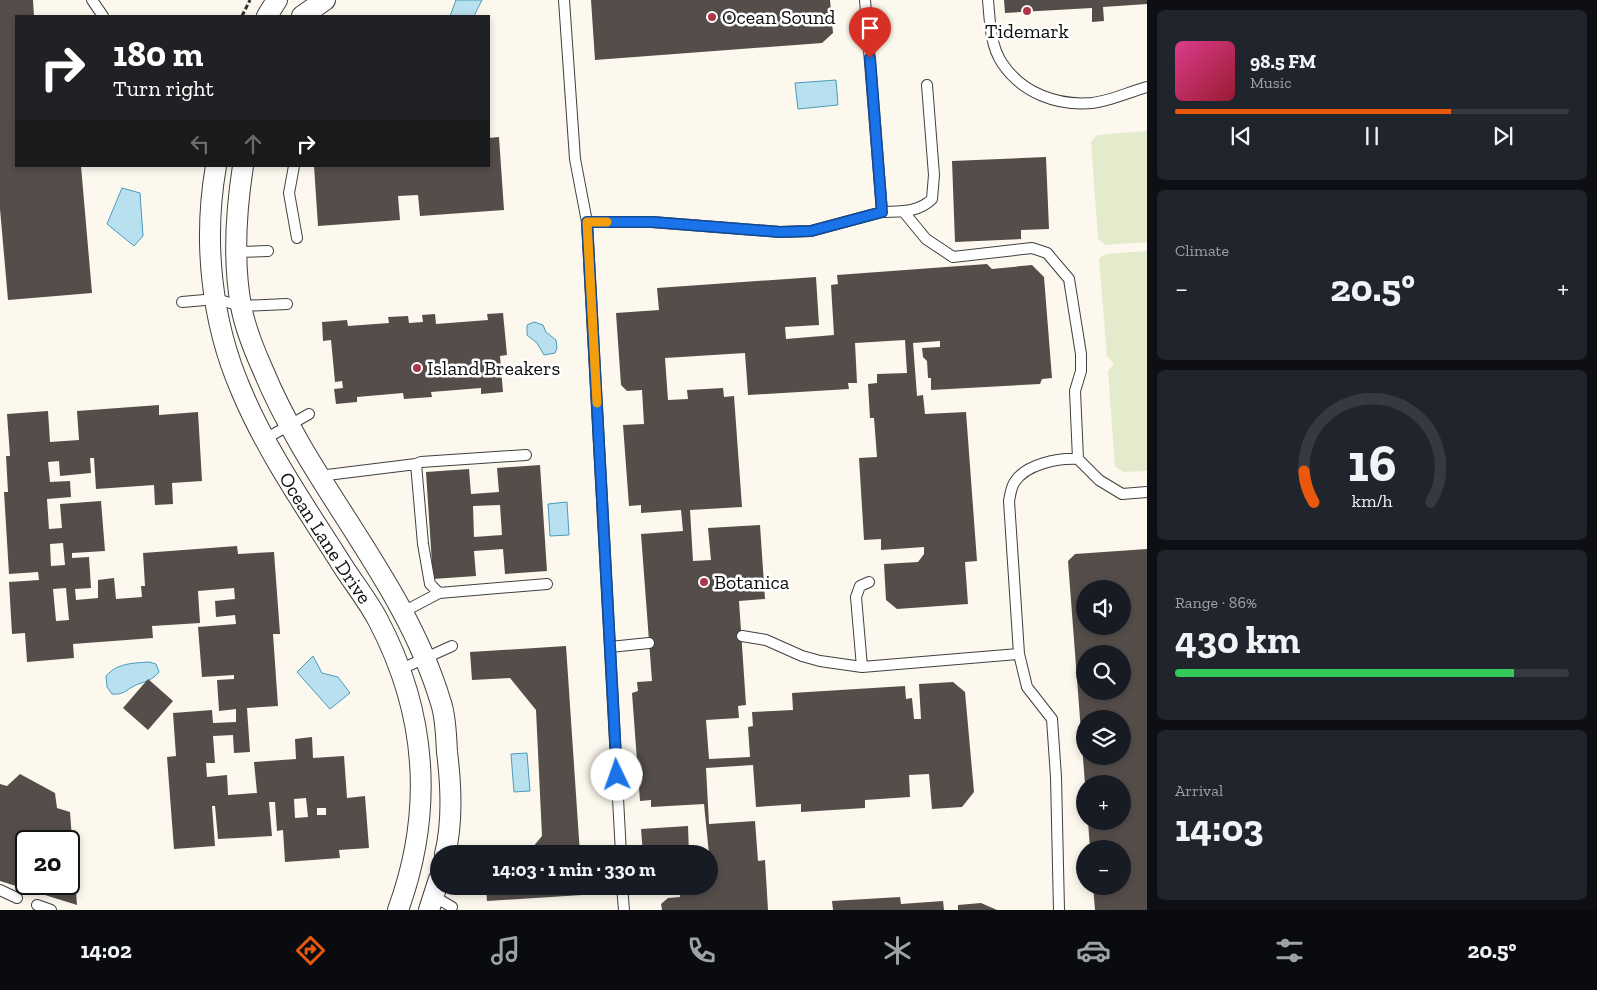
<!DOCTYPE html>
<html lang="en">
<head>
<meta charset="utf-8">
<style>
  :root { --surface:#171b24; --page:#20242c; --text:#f1f3f6; --muted:#9ea1a6; --line:#363941; --accent:#ea580c }
  body { margin:0; font-family:"Zilla Slab",serif; background:var(--page); color:var(--text); height:100vh; display:flex; flex-direction:column; font-size:19px; white-space:nowrap }
  * { box-sizing:border-box; margin:0 }
  p { font-size:16px; color:var(--muted) }
  .icon { flex:none; width:28px; height:28px; fill:none; stroke:currentColor; stroke-width:2; stroke-linecap:round; stroke-linejoin:round }
  .map { position:relative; flex:1; overflow:hidden }
  .sheet { display:flex; flex-direction:column; gap:10px; padding:10px; background:#0d0f14; width:450px }
  .sheet>* { flex:none }
  .top-card { position:absolute; left:15px; top:15px; width:475px; height:152px; border-radius:0px; box-shadow:0 2px 8px #0003; background:#202124; color:#fff; overflow:hidden }
  .controls { position:absolute; left:1076px; top:580px; display:grid; gap:10px }
  .controls a { display:grid; place-items:center; width:55px; height:55px; border-radius:50%; background:var(--surface); box-shadow:0 2px 8px #0003; font-size:25px }
  .speed { position:absolute; left:15px; top:830px; display:flex; gap:10px; font-size:25px; font-weight:700; text-align:center }
  .speed>* { display:grid; place-content:center; width:65px; height:65px; border-radius:50%; background:var(--surface); box-shadow:0 2px 8px #0003; line-height:1 }
  .speed .limit { border:2px solid #111; border-radius:8px; background:#fff; color:#111 }
  .pin { position:absolute; display:grid; place-items:center; width:42px; height:42px; color:#fff; margin:-51px -21px; border-radius:50% 50% 50% 0; rotate:-45deg; box-shadow:0 0 5px #0007 }
  .pin .icon { rotate:45deg }
  .me { position:absolute; width:55px; margin:-28px; rotate:357deg; stroke-linejoin:round; filter:drop-shadow(0 0 4px #0008) }
  .turn { display:flex; align-items:center; gap:18px; height:105px; padding:0 15px; font-size:22px }
  .turn .icon { width:65px; height:65px; stroke-width:2.5 }
  .turn b { display:block; font-size:35px; line-height:42px }
  .lanes { display:flex; align-items:center; height:48px; padding:0 15px; background:#0003; justify-content:center; gap:25px; direction:ltr }
  .lanes .off { opacity:.35 }
  .big { font-size:38px; font-weight:700; line-height:1.1 }
  .sheet .card { flex:1; display:flex; flex-direction:column; justify-content:center; gap:8px; min-width:0; padding:0 18px; border-radius:8px; background:var(--page) }
  .sheet .dial { align-items:center; gap:0 }
  .dial svg { height:130px; overflow:visible; fill:none; stroke:var(--line); stroke-width:7; stroke-linecap:round; text-anchor:middle }
  .dial text { fill:var(--text); stroke:none }
  .song { display:flex; align-items:center; gap:15px }
  .cover { width:60px; height:60px; border-radius:8px; background:linear-gradient(135deg,hsl(330 70% 55%),hsl(350 70% 35%)) }
  .played { height:5px; border-radius:2px; background:linear-gradient(90deg,var(--accent) 70%,var(--line) 70%) }
  .keys { display:flex; justify-content:space-around; direction:ltr }
  .heat { display:flex; justify-content:space-between; align-items:center; font-size:28px; direction:ltr }
  .charge { height:8px; border-radius:4px; background:linear-gradient(90deg,#34c759 86%,var(--line) 0) }
  .trip { position:absolute; left:430px; top:845px; width:288px; height:50px; border-radius:25px; background:var(--surface); box-shadow:0 2px 8px #0003; font-weight:700; line-height:50px; text-align:center }
  .tab-bar { display:flex; height:80px; justify-content:space-around; align-items:center; background:#090b0e; color:var(--muted) }
  .tab-bar .icon { width:35px; height:35px }
  .tab-bar .on { color:var(--accent) }
  .tab-bar b { font-size:22px; color:var(--text) }
  main { display:flex; flex:1; min-height:0 }
  .map>svg:first-child { display:block }
</style>
</head>
<body>
<main>
<div class="map">
<svg width="1147" height="910" viewBox="0 0 1147 910">
  <rect width="100%" height="100%" fill="#fdf8ee"/>
  <path fill="#e4ebcd" d="M1147,131V242L1105,245L1098,239L1091,142L1097,135Z
    M1147,251V471L1124,472L1115,467L1108,371L1114,363L1107,356L1099,259L1106,254Z"/>
  <path fill="#b9e0ee" stroke="#4a9bbc" d="M456,0H482L474,16H450Z
    M836,80L838,105L798,109L795,83Z
    M122,188L140,193L143,236L134,246L107,224Z
    M534,322L543,325L546,332L556,340L557,348L555,353L544,355L537,343L527,335V325Z
    M567,502L569,535L550,536L548,504Z
    M313,656L322,673L338,677L350,693L330,709L297,672Z
    M149,662L156,664L159,672C151,682 144,681 134,686C125,691 123,695 112,694L107,687L106,676C117,663 134,663 149,662Z
    M527,753L530,791L514,792L511,754Z"/>
  <path fill="#544d4a" fill-rule="evenodd" d="M0,0H33L34,16H16V166H81L92,293L8,300L0,209Z
    M591,0H830L833,33L822,43L595,60Z
    M1004,0H1147V4L1103,7L1104,21L1092,22V8L1005,13Z
    M499,137L504,210L420,216L418,195L398,196L400,220L318,226L314,166H489V138Z
    M1046,157L1049,229L1021,230V239L955,242L952,161Z
    M987,264L992,269L1032,265L1044,277L1052,378L1042,379L1040,384L931,390V378H928L927,361L923,357L922,348L940,347V341L913,343L917,396L923,395L925,414L966,412L977,561L965,562L968,604L897,609L886,600L884,564L918,562L924,554V547L881,550V539L864,540L859,458L877,457L874,418H870L868,384L877,383V374L907,373L905,340L855,343L857,383H848L849,389L748,395L745,353L665,358L668,400L688,399L687,390L723,388L724,397L734,396L742,507L690,510L693,561L711,560L708,528L760,525L765,599L739,601L746,705L738,706L739,718L706,720L709,759L750,757L748,727L753,726L752,712L793,710L792,693L905,686L906,699L912,698L914,719H921L919,684L953,682L965,692L974,792L962,807L932,809L929,774L909,775L910,797L865,800V808L801,812V804L756,807L753,765L706,768L709,824L755,821L758,861L765,860L768,910H662L661,904L668,898L680,897L679,886H709V854L704,804L651,807V800L640,801L632,693L638,691L637,682L652,681L641,534L683,531L681,510L641,513V505L629,506L623,425L644,424L642,390L627,391L621,385L616,313L659,310L657,288L816,277L819,325L785,327L786,339L834,335L831,285L838,284L837,275Z
    M503,313L507,355L500,356L503,392L481,394V388L431,392L432,397L404,399L403,393L357,397V402L336,404L334,389L343,388L342,381L335,382L331,340L323,341L322,322L347,320L348,326L389,323L388,317L408,316L409,323L423,322L422,315L435,314L436,324L488,320L487,314Z
    M159,405V415L198,412L202,481L172,483L173,504L155,505L154,485L96,489L94,458H90L91,473L60,476L59,461L48,462L50,482L70,481L71,497L47,499L49,529L62,528L60,504L101,501L105,551L72,553V558L89,557L91,588L75,589L76,600L98,598V580L114,578L116,599L142,597L141,586H145L143,553L237,546L238,554L274,552L280,634H273L278,706L247,708L250,752L234,753L233,735L213,736L215,763H206L207,777L227,775L228,795L257,793L254,762L296,759L295,739L312,737L313,758L344,756L347,798L365,796L369,848L339,850L340,858L285,862L283,830L277,831L275,802H269L272,836L218,839L215,806H212L215,846L174,849L167,757L176,756L173,713L212,710L213,723L236,722V709L219,711L217,680L234,679V675L202,677L198,627L236,624L235,615L216,617L215,601L235,599L234,588L198,591L200,623L152,626L153,638L73,644L74,658L27,662L25,633L12,634L9,582L39,580L38,572L9,574L4,492H8L6,456H10L7,414L48,411L50,442L79,440L77,411ZM63,543L65,565L51,566L50,544ZM66,588L69,620L56,621L53,589ZM306,798L308,817L295,818L294,799ZM317,808H326V815H317Z
    M540,465L547,571L505,574L503,549L474,551L476,576L433,579L426,472L469,469L471,494L499,492L497,468ZM500,505L502,535L474,537L473,506Z
    M1147,549V910H1095L1093,886H1122V849H1090L1088,821H1122V784H1085L1068,561L1075,554ZM1085,589H1122V626H1085ZM1085,654H1122V691H1085ZM1085,719H1122V756H1085Z
    M566,646L580,854H527L542,836L536,710L510,678L472,680L470,652Z
    M148,679L173,701L148,730L123,708Z
    M20,774L55,793L57,808L70,812L77,905L0,881V784L7,786ZM26,841H69V884H26Z
    M688,826L689,854H643L641,829Z
    M486,886H582V895L487,901Z
    M900,897L901,904L943,901L944,910H833L832,901Z
    M981,903L997,910H958V905Z"/>
  <g fill="none" stroke-linecap="round" stroke-linejoin="round">
    <defs>
      <path id="service" d="M92,0L103,16
        M564,0L575,159L587,222
        M988,0C990,21 990,45 1002,63C1022,93 1057,106 1092,103C1110,101 1129,92 1147,87
        M294,166L289,193L297,238
        M903,211L926,239L953,257L1032,248L1047,253L1069,279L1081,354V371L1075,391L1078,459
        M882,212C900,211 918,213 932,199L934,175L927,85
        M237,252L268,251
        M182,302L216,299L241,306L287,304
        M265,439L309,414
        M416,464L421,462L526,455
        M319,476L416,464L423,544L430,584L439,593
        M869,582L860,586L856,597L862,667L1019,654
        M403,612L439,593L547,584
        M742,636L766,640L802,656L820,661L862,667
        M610,647L649,643
        M399,670L452,646
        M617,775L638,774
        M621,854L587,222H652L780,232L811,231L882,212L865,0
        M622,886L624,910
        M0,890L17,898
        M435,897L452,907
        M37,905L51,910
        M1059,910L1056,777L1052,719L1027,687L1019,654L1009,501C1010,496 1011,488 1014,483C1025,464 1058,458 1078,459L1099,480L1122,494L1147,492"/>
      <g id="minor">
        <path d="M267,16L277,0"/>
        <path d="M302,16L325,0"/>
        <path id="s1" d="M216,166C203,240 211,321 241,390C266,450 304,505 339,560C351,580 367,599 378,620C427,713 434,811 398,910"/>
        <path d="M243,166C236,211 233,261 241,306C245,328 254,350 263,370C311,487 405,581 441,703C446,718 446,736 447,752C451,784 453,822 445,854"/>
        <path d="M429,910L439,879"/>
      </g>
    </defs>
    <use href="#service" stroke="#404040" stroke-width="12"/>
    <use href="#minor" stroke="#404040" stroke-width="22"/>
    <path stroke="#2f2f2f" stroke-width="3" stroke-dasharray="5 2.5" stroke-linecap="butt" d="M242,16L250,0"/>
    <use href="#service" stroke="#fff" stroke-width="10"/>
    <use href="#minor" stroke="#fff" stroke-width="20"/>
  </g>
  <g fill="none" stroke-linecap="round" stroke-linejoin="round">
    <defs>
      <path id="route" d="M617,775L587,222H652L780,232L811,231L882,212L870,58"/>
    </defs>
    <use href="#route" stroke="#114b97" stroke-width="12"/>
    <use href="#route" stroke="#1a73e8" stroke-width="9"/>
    <path stroke="#f59e0b" stroke-width="9" d="M597,403L587,222H607"/>
  </g>
  <g fill="#ab3649" stroke="#fff" stroke-width="2">
    <circle cx="1027" cy="11" r="5"/>
    <circle cx="712" cy="17" r="5"/>
    <circle cx="417" cy="368" r="5"/>
    <circle cx="704" cy="582" r="5"/>
  </g>
  <g text-anchor="middle" stroke-width="5" stroke-linejoin="round" paint-order="stroke">
    <g font-size="20" fill="#0d0d0d" stroke="#fff" text-anchor="start">
      <text x="722" y="24">Ocean Sound</text>
      <text x="1027" y="38" text-anchor="middle">Tidemark</text>
      <text x="427" y="375">Island Breakers</text>
      <text x="714" y="589">Botanica</text>
    </g>
    <g font-size="20" fill="#0d0d0d" stroke="#fff">
      <text dy="7" stroke="none"><textPath href="#s1" startOffset="399">Ocean Lane Drive</textPath></text>
    </g>
  </g>
</svg>
<div class="controls">
<a><svg class="icon" aria-label="sound" viewBox="0 0 24 24"><path d="M4 9h4l5-4v14l-5-4H4zM17 9q2 3 0 6"/></svg></a>
<a><svg class="icon" aria-label="search" viewBox="0 0 24 24"><circle cx="10" cy="10" r="6"/><path d="M15 15l6 6"/></svg></a>
<a><svg class="icon" aria-label="layers" viewBox="0 0 24 24"><path d="M12 4l9 5-9 5-9-5zM3 14l9 5 9-5"/></svg></a>
<a>+</a>
<a>−</a>
</div>
<div class="speed"><div class="limit">20</div></div>
<div class="pin" style="left:870px;top:58px;background:#d93025"><svg class="icon" aria-label="arrive" viewBox="0 0 24 24"><path d="M6 21V4h12l-3 4 3 4H6"/></svg></div>
<svg class="me" style="left:617px;top:775px" viewBox="-20 -20 40 40"><circle r="19" fill="#fff"/><path d="M0-13L10 11 0 6-10 11z" fill="#1a73e8"/></svg>
<div class="trip">14:03 · 1 min · 330 m</div>
<div class="top-card">
<div class="turn"><svg class="icon" aria-label="right" viewBox="0 0 24 24"><path d="M7 20v-9h11M14 6l5 5-5 5"/></svg><div><b>180 m</b>Turn right</div></div>
<div class="lanes"><svg class="icon off" aria-label="left" viewBox="0 0 24 24"><path d="M17 20v-9H6M10 6l-5 5 5 5"/></svg><svg class="icon off" aria-label="ahead" viewBox="0 0 24 24"><path d="M12 20V5M6 11l6-6 6 6"/></svg><svg class="icon" aria-label="right" viewBox="0 0 24 24"><path d="M7 20v-9h11M14 6l5 5-5 5"/></svg></div>
</div>
</div>
<section class="sheet">
<div class="card">
<div class="song"><i class="cover"></i><div><b>98.5 FM</b><p>Music</p></div></div>
<div class="played"></div>
<div class="keys"><svg class="icon" aria-label="previous" viewBox="0 0 24 24"><path d="M18 5L8 12l10 7zM5 5v14"/></svg><svg class="icon" aria-label="pause" viewBox="0 0 24 24"><path d="M8 5v14M16 5v14"/></svg><svg class="icon" aria-label="next" viewBox="0 0 24 24"><path d="M6 5l10 7-10 7zM19 5v14"/></svg></div>
</div>
<div class="card"><p>Climate</p>
<div class="heat"><a>−</a><b class="big">20.5°</b><a>+</a></div>
</div>
<div class="card dial"><svg viewBox="0 0 100 80">
<path d="M14 69A42 42 0 1 1 86 69"/>
<path d="M14 69A42 42 0 0 1 8 50" stroke="#ea580c"/>
<text x="50" y="56" font-size="32" font-weight="700">16</text>
<text x="50" y="72" font-size="11">km/h</text>
</svg></div>
<div class="card"><p>Range · 86%</p><b class="big">430 km</b><div class="charge"></div></div>
<div class="card"><p>Arrival</p><b class="big">14:03</b></div>
</section>
</main>
<nav class="tab-bar">
<b>14:02</b>
<svg class="icon on" aria-label="directions" viewBox="0 0 24 24"><path d="M12 3l9 9-9 9-9-9zM9 14v-3h6M13 9l2 2-2 2"/></svg>
<svg class="icon" aria-label="music" viewBox="0 0 24 24"><path d="M9 18V5l10-2v13"/><circle cx="6" cy="18" r="3"/><circle cx="16" cy="16" r="3"/></svg>
<svg class="icon" aria-label="phone" viewBox="0 0 24 24"><path d="M5 4h4l2 5-3 2q2 4 5 5l2-3 5 2v4C11 20 4 13 5 4z"/></svg>
<svg class="icon" aria-label="climate" viewBox="0 0 24 24"><path d="M12 3v18M4 7l16 10M4 17L20 7"/></svg>
<svg class="icon" aria-label="car" viewBox="0 0 24 24"><path d="M5 17H2v-5l4-1 3-4h7l3 4 3 1v5h-3M9 17h6M6 11h13"/><circle cx="7" cy="17" r="2"/><circle cx="17" cy="17" r="2"/></svg>
<svg class="icon" aria-label="filters" viewBox="0 0 24 24"><path d="M4 7h16M4 17h16"/><circle cx="9" cy="7" r="2"/><circle cx="15" cy="17" r="2"/></svg>
<b>20.5°</b>
</nav>
</body>
</html>
